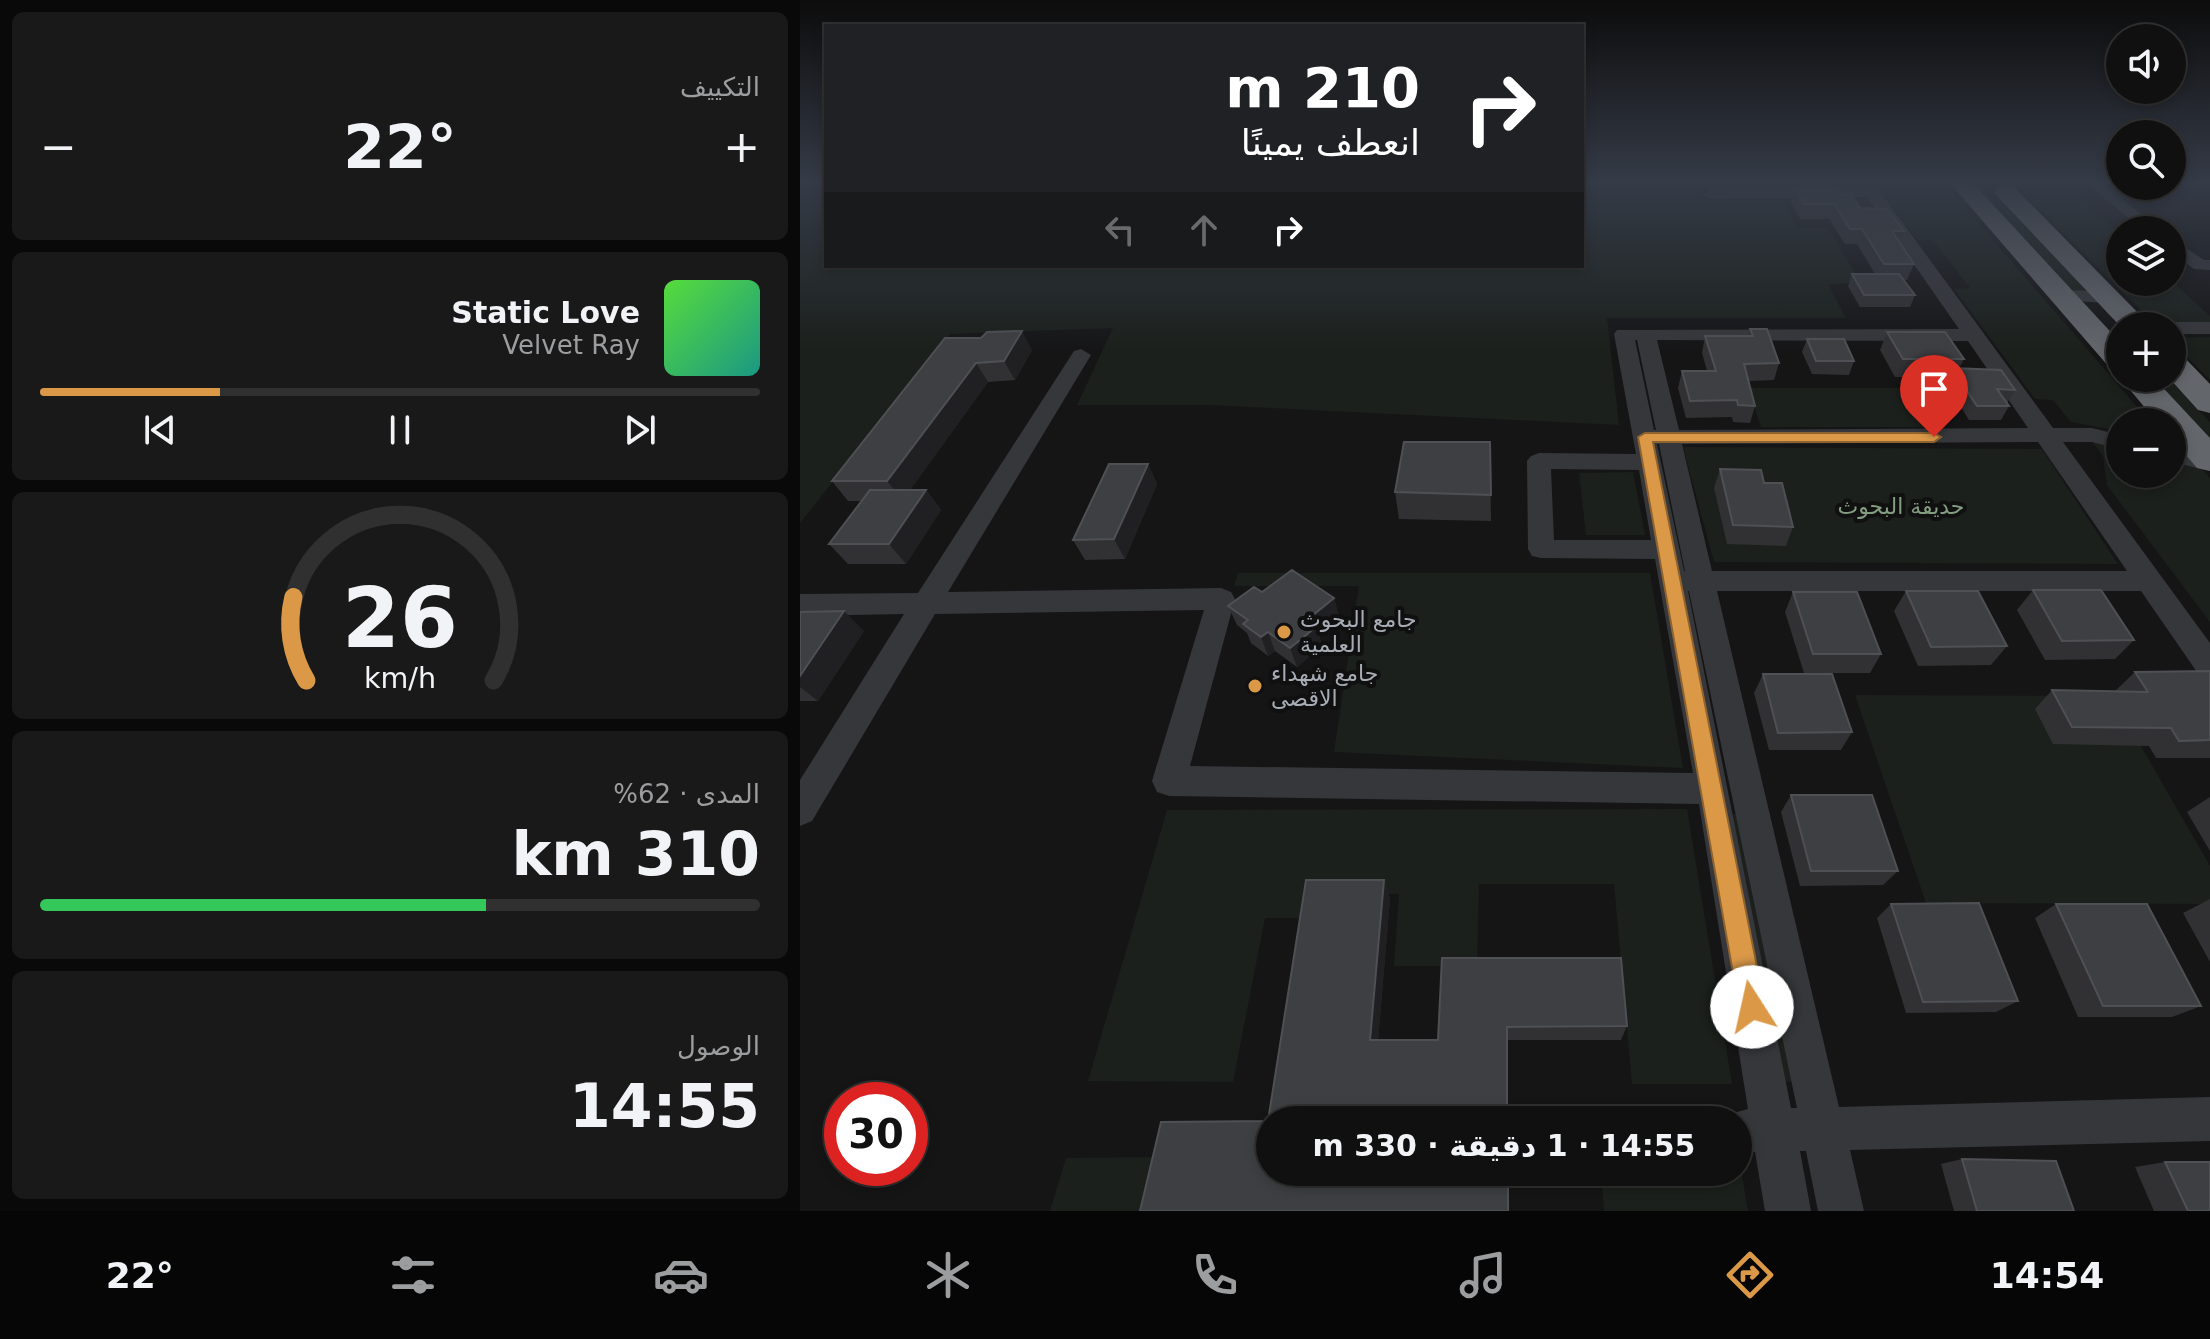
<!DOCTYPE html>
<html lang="ar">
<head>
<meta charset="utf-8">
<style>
  :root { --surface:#101010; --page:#191919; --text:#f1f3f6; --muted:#9c9d9f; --line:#303030; --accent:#db9948 }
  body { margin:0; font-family:"DejaVu Sans",Cairo,sans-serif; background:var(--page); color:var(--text); direction:rtl; height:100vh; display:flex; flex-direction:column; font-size:30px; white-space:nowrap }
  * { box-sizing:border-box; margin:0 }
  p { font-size:26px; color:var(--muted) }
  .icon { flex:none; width:44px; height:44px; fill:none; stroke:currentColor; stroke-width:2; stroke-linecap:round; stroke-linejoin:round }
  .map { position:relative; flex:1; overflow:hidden; direction:ltr }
  .details { display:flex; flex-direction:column; gap:12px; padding:12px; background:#090909; width:800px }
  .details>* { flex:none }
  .top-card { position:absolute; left:24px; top:24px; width:760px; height:244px; border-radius:0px; box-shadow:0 4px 12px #0003,0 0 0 2px var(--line); direction:rtl; background:#202124; color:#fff; overflow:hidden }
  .fabs { position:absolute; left:1306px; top:24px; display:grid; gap:16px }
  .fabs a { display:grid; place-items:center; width:80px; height:80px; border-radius:50%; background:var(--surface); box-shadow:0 4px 12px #0003,0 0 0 2px var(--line); font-size:40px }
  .speed { position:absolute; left:24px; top:1082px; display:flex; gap:16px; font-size:40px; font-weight:700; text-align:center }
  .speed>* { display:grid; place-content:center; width:104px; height:104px; border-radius:50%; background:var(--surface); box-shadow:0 4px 12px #0003,0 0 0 2px var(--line); line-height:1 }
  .speed .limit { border:12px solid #d22; background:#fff; color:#111 }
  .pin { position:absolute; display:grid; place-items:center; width:68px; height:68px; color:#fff; margin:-82px -34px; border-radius:50% 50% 50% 0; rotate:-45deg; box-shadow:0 0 8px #0007 }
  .pin .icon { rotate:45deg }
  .me { position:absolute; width:88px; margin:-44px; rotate:350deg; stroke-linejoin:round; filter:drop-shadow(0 0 6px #0008) }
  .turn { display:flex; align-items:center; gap:28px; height:168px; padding:0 32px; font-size:36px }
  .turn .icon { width:104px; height:104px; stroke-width:2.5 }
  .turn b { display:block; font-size:56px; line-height:68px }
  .lanes { display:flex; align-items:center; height:76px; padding:0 32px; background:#0003; justify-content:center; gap:40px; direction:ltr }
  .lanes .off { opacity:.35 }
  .big { font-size:60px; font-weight:800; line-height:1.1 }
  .details .card { flex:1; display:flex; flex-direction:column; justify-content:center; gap:12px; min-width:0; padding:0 28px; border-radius:12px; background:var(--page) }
  .details .dial { align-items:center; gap:0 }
  .dial svg { height:208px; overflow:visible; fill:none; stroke:var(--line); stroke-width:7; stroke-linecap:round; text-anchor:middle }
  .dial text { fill:var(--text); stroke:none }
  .song { display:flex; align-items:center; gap:24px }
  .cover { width:96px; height:96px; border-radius:12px; background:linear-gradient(135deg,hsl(110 70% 55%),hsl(170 70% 35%)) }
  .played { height:8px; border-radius:4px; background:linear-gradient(90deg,var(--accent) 25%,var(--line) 25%) }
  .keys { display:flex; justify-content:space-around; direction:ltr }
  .heat { display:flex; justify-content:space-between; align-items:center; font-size:44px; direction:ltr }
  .charge { height:12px; border-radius:6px; background:linear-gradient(90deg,#34c759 62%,var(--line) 0) }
  .trip { position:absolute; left:456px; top:1106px; width:496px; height:80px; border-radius:40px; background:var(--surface); box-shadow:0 4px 12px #0003,0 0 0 2px var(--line); font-weight:800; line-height:80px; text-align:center; direction:rtl }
  .tab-bar { display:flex; height:128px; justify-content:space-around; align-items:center; background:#060606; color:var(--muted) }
  .tab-bar .icon { width:56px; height:56px }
  .tab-bar .on { color:var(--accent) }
  .tab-bar b { font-size:36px; color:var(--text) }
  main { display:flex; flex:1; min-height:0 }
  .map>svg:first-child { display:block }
</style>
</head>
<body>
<main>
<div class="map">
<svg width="1410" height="1211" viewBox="0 0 1410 1211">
  <rect width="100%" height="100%" fill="#151516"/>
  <path fill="#1b201c" d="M0,182H26V266H782V182H1143L1350,422H1320V431L1271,422L1253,400L1235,399L1154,289L1170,288L1133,240H1117L1081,190H896V200H983L998,228H1028L1061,283L1028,284L1046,318H807L819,425L411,405H277L313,328L150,334L0,523Z
    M1170,182H1182L1284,287V292L1269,289Z
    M1212,182H1263L1320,234V282L1372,281L1410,316V325L1354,323Z
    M1410,337V380L1372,342V338Z
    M1350,378H1368L1410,422V443Z
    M948,388H1122L1145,427H961Z
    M1289,437L1320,444V474H1372V457L1397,463L1410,478V622L1307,485L1303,456Z
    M883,447L1242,449L1318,564L914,562Z
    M833,472L845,535H786L779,473Z
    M438,573H850L883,768L534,752L559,586H434Z
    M1055,695L1312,696L1410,866V904L1126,903Z
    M887,809L932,1084H832L814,884H679L677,966H594L599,894L511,893L506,918H465L433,1082L288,1081L367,810Z
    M929,814H937L992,1082L982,1081Z
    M368,1157L356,1211H250L266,1158Z
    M939,1157L948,1211H804L801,1172H938Z"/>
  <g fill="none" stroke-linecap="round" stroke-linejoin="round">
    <path fill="#36373b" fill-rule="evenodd" d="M1285,182H1301L1361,230H1343Z
      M1072,187L1078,189L1253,428H1292L1320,435V449L1292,442H1263L1410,643V678L1399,675L1341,591H917L1039,1107L1410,1097V1141L1050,1150L1064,1211H1018L1006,1151H1000L1011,1211H965L955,1152L938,1153V1120H921L923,1116L948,1109L899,804L369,796L357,792L352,781L404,610L135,614L12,821L0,826V780L104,614L0,616V594L118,593L274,351L281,349L291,355L148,592L421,588L431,592L435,599L390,766L893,773L855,559L741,558L732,556L728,549L727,461L731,456L739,453L836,454L814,334L817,330L1159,329L1067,197L911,199L903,194L911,189ZM835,340H837L856,430H854ZM857,340L1168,341L1228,428L879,430ZM1238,442L1327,571H912L882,444ZM857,444H859L885,571H884ZM751,469L839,470L851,540H754ZM888,591H889L997,1108H991Z
      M1372,239L1404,260H1410V270L1394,269L1372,252Z
      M1263,290L1308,291L1317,297L1308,303L1256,300L1254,296L1256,292Z
      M1372,322H1410V334H1372V326H1364Z
      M1372,446L1410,455V471L1372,462Z"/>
    <path fill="#63666b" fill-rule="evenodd" d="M1149,182H1172L1320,342V369L1309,367Z
      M1206,185L1214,187L1351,326H1320L1198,197L1194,192L1198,187Z
      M1372,354L1383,356L1410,384V413L1398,410L1369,378H1372Z
      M1320,378H1354L1410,438V471L1397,468L1372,439V422H1357Z"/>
  </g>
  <path fill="#313134" d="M995,188L1036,194L1060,208L1104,231L1099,243L1114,264L1107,280H1104L1115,295L1110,307H1060L1048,286L1052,274H1075L1057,244H1045L1029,219H1000L991,203Z
    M950,329L979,363L974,380L948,381L955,406L950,423L933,422L932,417L886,418L878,388L882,371H907L902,353L905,336H948Z
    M1087,332L1164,359L1159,369L1215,390L1207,403L1209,406L1201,420H1169L1145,382L1147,377H1095L1080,350Z
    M181,338L232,350L215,380L188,382L110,490H126L141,510L106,564H48L29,544L62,501H48L32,481Z
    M1007,339L1054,361L1049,375L1012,374L1002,352Z
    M690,442L691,521L599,519L595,492Z
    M348,464L357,484L325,559L285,560L273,540Z
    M920,469L964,483L993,527L986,546L927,544L914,488Z
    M1233,590L1334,640L1315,659L1245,660L1217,610Z
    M1106,591L1207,646L1191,665L1118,666L1094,611Z
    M462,592L534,598L539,618L519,635L522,646L497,667L475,651L468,656L451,643L447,633L437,625L428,606Z
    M993,592L1081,654L1070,673H1004L985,612Z
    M0,612L64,631L18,701H0Z
    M1410,671V758H1356L1349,746L1253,744L1235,709L1252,690L1315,691L1335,672Z
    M963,674L1052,732L1041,750H969L954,693Z
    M991,795L1098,871L1083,885L1000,886L981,812Z
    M1410,797V851L1387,812Z
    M584,880L590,899L578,1040H638L642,958L827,1026L821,1040H707L468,1121Z
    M1410,899V962L1383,913Z
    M1091,904L1218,1001L1196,1012L1106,1013L1077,918Z
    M1256,904L1401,1006L1372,1017H1278L1235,918Z
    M1162,1159L1274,1211H1154L1141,1164Z
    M1365,1162L1410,1211H1354L1335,1167Z"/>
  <path fill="#202022" d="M222,331L232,350L215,380L204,361Z
    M176,363L188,382L103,500L87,481Z
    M348,464L357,484L325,559L314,539Z
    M126,490L141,510L106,564L89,544Z
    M534,598L539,618L519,635L522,646L497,667L490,648L507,620Z
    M44,611L64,631L18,701L0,687V676Z
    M468,632L475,651L468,656L461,637Z
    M584,880L590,899L577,1053L570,1040Z"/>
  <path fill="#3e3f42" stroke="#4e5054" stroke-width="2" d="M995,188H1032L1036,194H1051L1060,208L1087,209L1104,231H1092L1114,264H1084L1062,229H1050L1034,204H1004Z
    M1052,274H1099L1115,295H1064Z
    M950,329H967L979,363L944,364L955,406L938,405L937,400L890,401L882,371H916L905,336H953Z
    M222,331L204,361L176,363L87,481H32L145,338H181L187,332Z
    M1087,332H1145L1164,359H1103Z
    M1007,339H1044L1054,361H1016Z
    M1152,368L1201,370L1215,390L1197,389L1209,406H1177Z
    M604,442H690L691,495L595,492Z
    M309,464H348L314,539L273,540Z
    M920,469L961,470L964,483H982L993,527L933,525Z
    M70,490H126L89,544H29Z
    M492,570L534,598L507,620L516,627L490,648L468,632L461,637L443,624L448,620L428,606L454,587L462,592Z
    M1233,590H1301L1334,640L1262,641Z
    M1106,591H1178L1207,646L1131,647Z
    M993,592H1057L1081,654H1013Z
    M44,611L0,676V612Z
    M1410,671V740L1379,741L1371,728L1272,727L1252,690L1348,692L1335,672Z
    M963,674H1032L1052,732L978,733Z
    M991,795H1072L1098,871H1011Z
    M506,880H584L570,1040H638L642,958H821L827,1026L707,1027V1120H470V1172H708V1211H340L361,1122L468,1121Z
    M1179,903L1218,1001L1123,1002L1091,904Z
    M1256,904H1347L1401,1006H1303Z
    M1162,1159L1256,1161L1274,1211H1177Z
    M1365,1162H1410V1211H1388Z"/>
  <linearGradient id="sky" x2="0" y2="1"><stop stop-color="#0c0c0c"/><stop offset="0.52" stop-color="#353b47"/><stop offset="1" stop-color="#353b47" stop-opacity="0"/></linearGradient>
  <rect width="1410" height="351" fill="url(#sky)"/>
  <path fill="#db9948" stroke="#8e632f" stroke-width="2" d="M845,433H1134L1141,437L1134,442H853L965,1007L961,1016L952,1020L942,1016L939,1007L838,437Z"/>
  <g fill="#db9948" stroke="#101011" stroke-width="3">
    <circle cx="484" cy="632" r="8"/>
    <circle cx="455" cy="686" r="8"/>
  </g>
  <g text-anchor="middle" stroke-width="8" stroke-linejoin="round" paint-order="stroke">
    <g font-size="22" fill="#839d81" stroke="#101011">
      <text x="1101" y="514">حديقة البحوث</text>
    </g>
    <g font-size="22" fill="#a8adb5" stroke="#101011" text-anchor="start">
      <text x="500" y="627">جامع البحوث<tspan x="500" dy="25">العلمية</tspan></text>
      <text x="471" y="681">جامع شهداء<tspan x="471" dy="25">الاقصى</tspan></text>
    </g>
  </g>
</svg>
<div class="fabs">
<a><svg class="icon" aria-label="sound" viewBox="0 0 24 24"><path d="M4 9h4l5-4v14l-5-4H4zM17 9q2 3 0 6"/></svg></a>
<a><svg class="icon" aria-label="search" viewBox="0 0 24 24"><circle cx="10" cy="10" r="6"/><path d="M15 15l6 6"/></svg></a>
<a><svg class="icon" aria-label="layers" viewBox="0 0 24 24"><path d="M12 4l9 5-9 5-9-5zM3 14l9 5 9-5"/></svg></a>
<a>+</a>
<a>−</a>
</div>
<div class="speed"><div class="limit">30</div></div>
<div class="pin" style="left:1134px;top:437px;background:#d93025"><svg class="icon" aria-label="arrive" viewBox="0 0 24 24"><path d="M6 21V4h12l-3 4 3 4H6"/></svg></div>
<svg class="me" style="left:952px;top:1007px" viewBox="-20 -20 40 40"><circle r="19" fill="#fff"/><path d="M0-13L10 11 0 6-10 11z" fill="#db9948"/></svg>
<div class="trip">14:55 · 1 دقيقة · 330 m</div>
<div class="top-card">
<div class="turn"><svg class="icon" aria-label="right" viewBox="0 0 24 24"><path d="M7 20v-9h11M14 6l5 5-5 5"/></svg><div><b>210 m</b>انعطف يمينًا</div></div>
<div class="lanes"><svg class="icon off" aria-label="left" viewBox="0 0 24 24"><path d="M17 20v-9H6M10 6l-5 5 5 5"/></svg><svg class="icon off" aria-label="ahead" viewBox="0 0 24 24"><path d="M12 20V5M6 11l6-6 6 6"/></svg><svg class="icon" aria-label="right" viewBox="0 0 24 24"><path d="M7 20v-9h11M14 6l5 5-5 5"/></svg></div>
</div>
</div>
<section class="details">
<div class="card"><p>التكييف</p>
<div class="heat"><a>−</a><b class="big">22°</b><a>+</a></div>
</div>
<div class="card">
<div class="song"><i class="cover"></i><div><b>Static Love</b><p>Velvet Ray</p></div></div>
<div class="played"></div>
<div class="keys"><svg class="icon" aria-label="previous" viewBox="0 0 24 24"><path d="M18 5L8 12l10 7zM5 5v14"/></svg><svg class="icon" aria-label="pause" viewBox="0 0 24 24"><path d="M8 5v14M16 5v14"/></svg><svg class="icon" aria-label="next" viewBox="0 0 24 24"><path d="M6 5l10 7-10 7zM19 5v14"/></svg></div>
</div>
<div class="card dial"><svg viewBox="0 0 100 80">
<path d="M14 69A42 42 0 1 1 86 69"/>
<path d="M14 69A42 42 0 0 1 9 37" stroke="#db9948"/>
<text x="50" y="56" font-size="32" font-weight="700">26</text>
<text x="50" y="72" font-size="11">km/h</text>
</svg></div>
<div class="card"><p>المدى · 62%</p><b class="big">310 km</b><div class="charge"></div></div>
<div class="card"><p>الوصول</p><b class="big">14:55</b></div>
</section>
</main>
<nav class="tab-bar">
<b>14:54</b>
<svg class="icon on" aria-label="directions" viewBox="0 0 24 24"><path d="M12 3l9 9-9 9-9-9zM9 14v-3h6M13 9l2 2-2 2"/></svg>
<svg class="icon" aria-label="music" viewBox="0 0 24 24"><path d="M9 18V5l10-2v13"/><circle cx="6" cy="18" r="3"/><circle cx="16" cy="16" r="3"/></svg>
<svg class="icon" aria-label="phone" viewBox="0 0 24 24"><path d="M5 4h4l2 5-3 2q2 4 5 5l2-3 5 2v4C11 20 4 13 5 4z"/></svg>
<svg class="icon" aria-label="climate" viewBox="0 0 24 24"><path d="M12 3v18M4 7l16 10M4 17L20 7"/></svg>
<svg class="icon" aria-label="car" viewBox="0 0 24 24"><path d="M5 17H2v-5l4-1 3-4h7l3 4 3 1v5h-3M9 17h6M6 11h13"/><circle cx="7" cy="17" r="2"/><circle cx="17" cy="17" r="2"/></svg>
<svg class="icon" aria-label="filters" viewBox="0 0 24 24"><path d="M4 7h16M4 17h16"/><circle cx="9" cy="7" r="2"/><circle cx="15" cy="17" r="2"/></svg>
<b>22°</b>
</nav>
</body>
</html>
